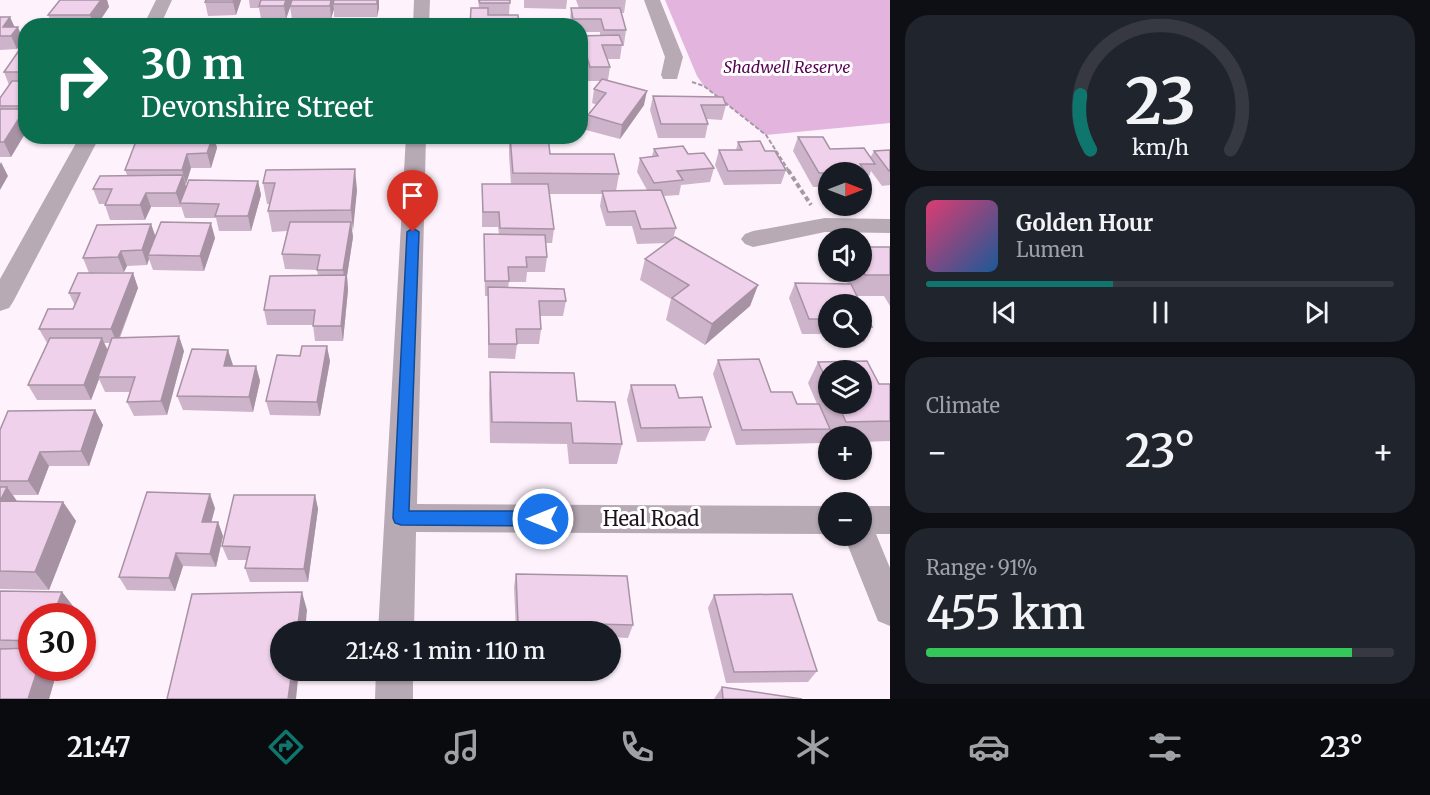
<!DOCTYPE html>
<html lang="en">
<head>
<meta charset="utf-8">
<style>
  :root { --surface:#171b24; --page:#20242c; --text:#f1f3f6; --muted:#9ea1a6; --line:#363941; --accent:#0f766e }
  body { margin:0; font-family:Merriweather,serif; background:var(--page); color:var(--text); height:100vh; display:flex; flex-direction:column; font-size:22px; white-space:nowrap }
  * { box-sizing:border-box; margin:0 }
  p { font-size:20px; color:var(--muted) }
  .icon { flex:none; width:33px; height:33px; fill:none; stroke:currentColor; stroke-width:2; stroke-linecap:round; stroke-linejoin:round }
  .map { position:relative; flex:1; overflow:hidden }
  .drawer { display:flex; flex-direction:column; gap:15px; padding:15px; background:#0d0f14; width:540px }
  .drawer>* { flex:none }
  .guide { position:absolute; left:18px; top:18px; width:570px; height:126px; border-radius:24px; box-shadow:0 2px 4px #0004; background:#0b6e4f; color:#fff; overflow:hidden }
  .needle { width:39px; rotate:90deg }
  .buttons { position:absolute; left:818px; top:162px; display:grid; gap:12px }
  .buttons a { display:grid; place-items:center; width:54px; height:54px; border-radius:50%; background:var(--surface); box-shadow:0 2px 4px #0004; font-size:30px }
  .speed { position:absolute; left:18px; top:603px; display:flex; gap:12px; font-size:30px; font-weight:700; text-align:center }
  .speed>* { display:grid; place-content:center; width:78px; height:78px; border-radius:50%; background:var(--surface); box-shadow:0 2px 4px #0004; line-height:1 }
  .speed .limit { border:9px solid #d22; background:#fff; color:#111 }
  .pin { position:absolute; display:grid; place-items:center; width:51px; height:51px; color:#fff; margin:-62px -26px; border-radius:50% 50% 50% 0; rotate:-45deg; box-shadow:0 0 6px #0007 }
  .pin .icon { rotate:45deg }
  .me { position:absolute; width:66px; margin:-33px; rotate:270deg; stroke-linejoin:round; filter:drop-shadow(0 0 4px #0008) }
  .turn { display:flex; align-items:center; gap:21px; height:126px; padding:0 24px; font-size:27px }
  .turn .icon { width:78px; height:78px; stroke-width:2.5 }
  .turn b { display:block; font-size:42px; line-height:51px }
  .big { font-size:45px; font-weight:600; line-height:1.1 }
  .drawer .widget { flex:1; display:flex; flex-direction:column; justify-content:center; gap:9px; min-width:0; padding:0 21px; border-radius:24px; background:var(--page) }
  .drawer .dial { align-items:center; gap:0 }
  .dial svg { height:156px; overflow:visible; fill:none; stroke:var(--line); stroke-width:7; stroke-linecap:round; text-anchor:middle }
  .dial text { fill:var(--text); stroke:none }
  .song { display:flex; align-items:center; gap:18px }
  .cover { width:72px; height:72px; border-radius:9px; background:linear-gradient(135deg,hsl(340 70% 55%),hsl(210 70% 35%)) }
  .played { height:6px; border-radius:3px; background:linear-gradient(90deg,var(--accent) 40%,var(--line) 40%) }
  .keys { display:flex; justify-content:space-around; direction:ltr }
  .heat { display:flex; justify-content:space-between; align-items:center; font-size:33px; direction:ltr }
  .charge { height:9px; border-radius:4px; background:linear-gradient(90deg,#34c759 91%,var(--line) 0) }
  .trip { position:absolute; left:270px; top:621px; width:351px; height:60px; border-radius:30px; background:var(--surface); box-shadow:0 2px 4px #0004; font-weight:600; line-height:60px; text-align:center }
  .dock { display:flex; height:96px; justify-content:space-around; align-items:center; background:#090b0e; color:var(--muted) }
  .dock .icon { width:42px; height:42px }
  .dock .current { color:var(--accent) }
  .dock b { font-size:27px; color:var(--text) }
  main { display:flex; flex:1; min-height:0 }
  .map>svg:first-child { display:block }
</style>
</head>
<body>
<main>
<div class="map">
<svg width="890" height="699" viewBox="0 0 890 699">
  <rect width="100%" height="100%" fill="#fef2fc"/>
  <path fill="#e3b5de" d="M665,0H890V123L766,135L704,86L697,76Z"/>
  <g fill="none" stroke-linecap="round" stroke-linejoin="round">
    <path stroke="#a59aa4" stroke-width="2" stroke-dasharray="4.5 2" stroke-linecap="butt" d="M692,82L704,86L766,135L789,171"/>
    <path stroke="#a59aa4" stroke-width="4" stroke-dasharray="5 3" stroke-linecap="butt" d="M788,170L811,205"/>
    <path fill="#b7aab5" fill-rule="evenodd" d="M156,0H172L160,26H143Z
      M414,0H430L429,26H413Z
      M644,0H660L683,57L677,79H663L661,75L665,57Z
      M80,136H100L13,302L9,308L0,311V279Z
      M406,136H426L417,504L828,506V534L416,532L414,632H378Z
      M825,218L890,219V233L825,232L753,247L745,244L741,239L745,234L753,231Z
      M861,506H890V534H876L890,568V626L878,621L844,536H861Z
      M376,670H413V699H375Z"/>
  </g>
  <path fill="#ceb4ca" fill-rule="evenodd" d="M60,0H107L109,7L100,21L102,26H30L51,21L48,15Z
    M241,0L236,15L208,16L205,2Z
    M249,0H379V8L377,17H334V9L331,19H292L290,7L286,19H261L259,8H250Z
    M478,0H510L509,15L470,26L479,8Z
    M524,0H567L566,9L524,8Z
    M576,0H626L624,13H621L626,30L624,44H622L620,59H607L610,67L608,80L644,105L620,139L586,130L588,115L597,105L592,103L594,89L601,81H588L585,71H580V36H600V32H580V26H570V21L571,8H579Z
    M0,17L14,27L22,37L26,32V47L23,40L17,49L0,50Z
    M26,49V132L11,157H0V98L9,85L4,72Z
    M653,96L726,105L722,120L707,119L708,124L705,138H658L650,110Z
    M138,136H249L214,137L217,148L211,168H191L186,184H185L186,187L258,181L261,195L251,231H219L216,218H185L181,206V207H151L145,220H110L105,205V204H99L93,189L127,175L125,170Z
    M303,136H356V143L304,144Z
    M478,136H548L550,154L619,174L616,191L647,190L637,172L640,158L652,156L654,149L688,154L714,168L710,182L681,185L679,195L664,196L676,228L673,239L758,285L750,306L705,345L666,320L671,299L640,280L645,259L667,243L637,244L632,226H606L600,206L602,194H549L554,229L552,243H546L547,257L545,272H527L526,282H509L508,288L566,301L563,316H540L541,329L539,344H517L515,359L488,358V296H485L484,234H499L498,227H482V184H511L509,155V144L478,143Z
    M798,137L830,149L870,158L874,151L890,150V185L882,186L871,171L868,179H862L861,181V172H828V187H813L793,151Z
    M738,142L765,151L786,170L781,184L724,185L715,165L719,150H736Z
    M266,170L357,190L352,231L353,237L347,276L348,290L343,341H315L313,325H267L264,310L318,275L317,270L285,269L282,254L287,231L272,232L268,211L270,204H267L263,183Z
    M151,224L156,237L215,238L204,271L153,270L149,259L147,265L127,266L124,272L89,273L83,258Z
    M861,247H890V306L884,296H857L872,327L864,342L826,341L823,334H802L789,298L795,283L848,284L842,272H861ZM828,304H861V338H828Z
    M133,273L138,288L120,338L184,351L167,415L134,416L127,402L130,392H105L99,379L91,400H37L28,385L47,343L39,329L73,309L75,306L69,293ZM104,343H110L108,350Z
    M228,350L232,366H256L260,381L253,412L183,410L177,396Z
    M718,360L771,392L797,404H817L808,383L818,362L879,384H890V441L861,442V436H831L829,431L822,443L736,445L713,374ZM828,370L861,404H828Z
    M330,361L320,416L270,415L266,401Z
    M490,372L622,444L617,464H569L567,444L490,443L489,393Z
    M631,385L679,398L711,427L705,441L637,442L627,400Z
    M95,410L103,425L89,466H49L38,495H13L17,501L63,502L76,521L49,590L0,589V430Z
    M315,495L318,509L308,582H250L245,568L247,560H228L222,546Z
    M215,508L211,522H218L223,536L216,567L183,566L175,591L127,590L119,577Z
    M516,574L633,625L628,638L610,637V632H516L514,587Z
    M0,591L62,592L76,610L74,616H32V668H58L49,699H0Z
    M714,595L817,671L808,682L726,683L708,608Z
    M722,687L802,699H714Z"/>
  <path fill="#a792a4" d="M101,0H107L109,7L96,26H94L90,15Z
    M234,0H241L236,15L233,2Z
    M286,0H291L292,2L286,19L284,6Z
    M331,0H334L333,4L334,9L331,19L330,6Z
    M377,0H379V8L377,17Z
    M10,17L16,30L18,27L23,40L17,49L11,36L3,27Z
    M647,91L644,105L620,139L622,125Z
    M25,109L26,132L11,157L4,142Z
    M213,136H214L217,148L211,168L207,153Z
    M187,154L191,168L186,184L182,170Z
    M1,162L8,176L0,190V164Z
    M355,169L357,190L353,231L351,210Z
    M183,175L187,190L180,203L181,207L176,193Z
    M258,181L261,195L251,231L248,216Z
    M146,193L151,207L145,220L140,205Z
    M351,222L353,237L347,276L348,290L343,341L341,326L345,285L343,270Z
    M211,223L215,238L204,271L200,256Z
    M151,224L156,239L148,255L149,259L147,265L142,250Z
    M121,251L127,266L124,272L118,257Z
    M133,273L138,288L117,343L111,329Z
    M758,285L750,306L705,345L712,324Z
    M179,336L184,351L167,415L161,401Z
    M102,338L109,353L98,377L99,379L91,400L84,385Z
    M327,346L330,361L320,416L317,402Z
    M228,350L233,365L228,380L224,366Z
    M256,366L260,381L253,412L249,397Z
    M95,410L103,425L89,466L81,451Z
    M40,452L49,466L38,495L28,481Z
    M7,487L21,507L0,501Z
    M210,494L215,508L208,535L202,522Z
    M315,495L318,509L308,582L304,569Z
    M63,502L76,521L49,590L35,572Z
    M218,522L223,536L216,567L210,554Z
    M176,553L183,566L175,591L169,578Z
    M62,592L76,610L74,616H53Z
    M302,592L307,610L305,632H297Z
    M38,668H58L49,699H28Z
    M292,670H299L296,699H288Z"/>
  <path fill="#efd1eb" stroke="#a792a4" stroke-width="1.5" d="M60,0H101L90,15H48Z
    M206,0H234L233,2H205Z
    M261,0H286L284,6H259Z
    M292,0H331L330,6H290Z
    M334,0H377V4H333Z
    M479,0H510V3H480Z
    M471,8H488V15H518L519,26H470Z
    M571,8H620L626,30H604L601,19H573Z
    M0,17H10L3,27H18L11,36H0Z
    M34,21H100L97,26H30Z
    M619,35L623,45H602L610,67H590L587,57H580V36Z
    M20,49H26V72H4Z
    M602,79L647,91L622,125L588,115L606,93L594,89Z
    M12,81H26V106H0V98Z
    M653,96L723,97L726,105H701L708,124H661Z
    M0,109H25L4,142H0Z
    M138,136H213L207,153L187,154L182,170H125Z
    M510,136H548L550,154H614L619,174L513,173Z
    M798,137H823L830,149L864,148L875,164H860L865,172L819,173Z
    M760,141L765,151H775L786,170L728,171L719,150H742L738,142Z
    M683,146L688,154L704,153L714,168L677,171L683,180L654,183L640,158L658,156L654,149Z
    M890,150V171H889L874,151Z
    M355,169L351,210L268,211L275,183H263L266,170Z
    M183,175L176,193H146L140,205H105L112,189H93L100,176Z
    M189,180L258,181L248,216H215L219,204L180,203Z
    M482,184H548L554,229L500,228L499,212H483Z
    M661,190L676,228L641,229L635,211L608,212L602,191Z
    M161,222L211,223L200,256L148,255Z
    M290,222H351L343,270H317L320,255L282,254Z
    M151,224L142,250L121,251L118,257L83,258L97,225Z
    M484,234L545,235L547,257H526L527,267H508L509,281H485Z
    M675,237L758,285L712,324L672,298L689,285L645,259Z
    M861,247H890V275H865L861,268Z
    M78,273H133L111,329H39L48,309H73L80,293H69Z
    M346,275L341,326H313L315,310H264L270,276Z
    M795,283L851,284L872,327H861V304H828V319H809Z
    M488,287L564,289L566,301H539L541,329H516L517,344H489Z
    M179,336L161,401L127,402L135,377H98L112,338Z
    M50,338H102L84,385H28Z
    M302,346H327L317,402L266,401L277,355L300,356Z
    M192,349L228,350L224,366H256L249,397L177,396Z
    M759,359L771,392H792L797,404H819L830,429L742,430L718,360Z
    M867,361L879,384H890V421L846,422L838,404H861V370H828V383L818,362Z
    M490,372L574,373L577,401L615,402L622,444L573,443L571,423L492,422Z
    M631,385H675L679,398L702,397L711,427L641,428Z
    M95,410L81,451L40,452L28,481H0V430L8,411Z
    M0,487H7L0,501L63,502L35,572L0,571Z
    M147,492L210,494L202,522H218L210,554L176,553L169,578L119,577Z
    M234,495H315L304,569L245,568L250,547L222,546Z
    M516,574L627,576L633,625L518,622Z
    M0,591L62,592L53,616H32V641L0,640Z
    M302,592L297,632H280V670H292L288,699H167L192,594Z
    M792,594L817,671L734,672L714,595Z
    M32,648V668H38L28,699H0V649Z
    M722,687L802,699H723Z"/>
  <path fill="#1a73e8" stroke="#114b97" stroke-width="1.5" d="M413,228L419,232L409,511H543L549,514L551,519L549,524L543,526L401,525L395,523L393,518L407,232Z"/>
  <g text-anchor="middle" stroke-width="6" stroke-linejoin="round" paint-order="stroke">
    <g font-size="16" font-style="italic" fill="#560353" stroke="#fff">
      <text x="787" y="73">Shadwell Reserve</text>
    </g>
    <g font-size="20" fill="#1e131d" stroke="#fff">
      <text x="651" y="526">Heal Road</text>
    </g>
  </g>
</svg>
<div class="buttons">
<a><svg class="needle" viewBox="-14 -14 28 28"><path d="M0-13l5 13h-10z" fill="#e53935"/><path d="M0 13l5-13h-10z" fill="#9ea1a6"/></svg></a>
<a><svg class="icon" aria-label="sound" viewBox="0 0 24 24"><path d="M4 9h4l5-4v14l-5-4H4zM17 9q2 3 0 6"/></svg></a>
<a><svg class="icon" aria-label="search" viewBox="0 0 24 24"><circle cx="10" cy="10" r="6"/><path d="M15 15l6 6"/></svg></a>
<a><svg class="icon" aria-label="layers" viewBox="0 0 24 24"><path d="M12 4l9 5-9 5-9-5zM3 14l9 5 9-5"/></svg></a>
<a>+</a>
<a>−</a>
</div>
<div class="speed"><div class="limit">30</div></div>
<div class="pin" style="left:413px;top:232px;background:#d93025"><svg class="icon" aria-label="arrive" viewBox="0 0 24 24"><path d="M6 21V4h12l-3 4 3 4H6"/></svg></div>
<svg class="me" style="left:543px;top:519px" viewBox="-20 -20 40 40"><circle r="17" fill="#1a73e8" stroke="#fff" stroke-width="3"/><path d="M0-11L8 9 0 5-8 9z" fill="#fff"/></svg>
<div class="trip">21:48 · 1 min · 110 m</div>
<div class="guide">
<div class="turn"><svg class="icon" aria-label="right" viewBox="0 0 24 24"><path d="M7 20v-9h11M14 6l5 5-5 5"/></svg><div><b>30 m</b>Devonshire Street</div></div>
</div>
</div>
<section class="drawer">
<div class="widget dial"><svg viewBox="0 0 100 80">
<path d="M14 69A42 42 0 1 1 86 69"/>
<path d="M14 69A42 42 0 0 1 9 41" stroke="#0f766e"/>
<text x="50" y="56" font-size="32" font-weight="700">23</text>
<text x="50" y="72" font-size="11">km/h</text>
</svg></div>
<div class="widget">
<div class="song"><i class="cover"></i><div><b>Golden Hour</b><p>Lumen</p></div></div>
<div class="played"></div>
<div class="keys"><svg class="icon" aria-label="previous" viewBox="0 0 24 24"><path d="M18 5L8 12l10 7zM5 5v14"/></svg><svg class="icon" aria-label="pause" viewBox="0 0 24 24"><path d="M8 5v14M16 5v14"/></svg><svg class="icon" aria-label="next" viewBox="0 0 24 24"><path d="M6 5l10 7-10 7zM19 5v14"/></svg></div>
</div>
<div class="widget"><p>Climate</p>
<div class="heat"><a>−</a><b class="big">23°</b><a>+</a></div>
</div>
<div class="widget"><p>Range · 91%</p><b class="big">455 km</b><div class="charge"></div></div>
</section>
</main>
<nav class="dock">
<b>21:47</b>
<svg class="icon current" aria-label="directions" viewBox="0 0 24 24"><path d="M12 3l9 9-9 9-9-9zM9 14v-3h6M13 9l2 2-2 2"/></svg>
<svg class="icon" aria-label="music" viewBox="0 0 24 24"><path d="M9 18V5l10-2v13"/><circle cx="6" cy="18" r="3"/><circle cx="16" cy="16" r="3"/></svg>
<svg class="icon" aria-label="phone" viewBox="0 0 24 24"><path d="M5 4h4l2 5-3 2q2 4 5 5l2-3 5 2v4C11 20 4 13 5 4z"/></svg>
<svg class="icon" aria-label="climate" viewBox="0 0 24 24"><path d="M12 3v18M4 7l16 10M4 17L20 7"/></svg>
<svg class="icon" aria-label="car" viewBox="0 0 24 24"><path d="M5 17H2v-5l4-1 3-4h7l3 4 3 1v5h-3M9 17h6M6 11h13"/><circle cx="7" cy="17" r="2"/><circle cx="17" cy="17" r="2"/></svg>
<svg class="icon" aria-label="filters" viewBox="0 0 24 24"><path d="M4 7h16M4 17h16"/><circle cx="9" cy="7" r="2"/><circle cx="15" cy="17" r="2"/></svg>
<b>23°</b>
</nav>
</body>
</html>
